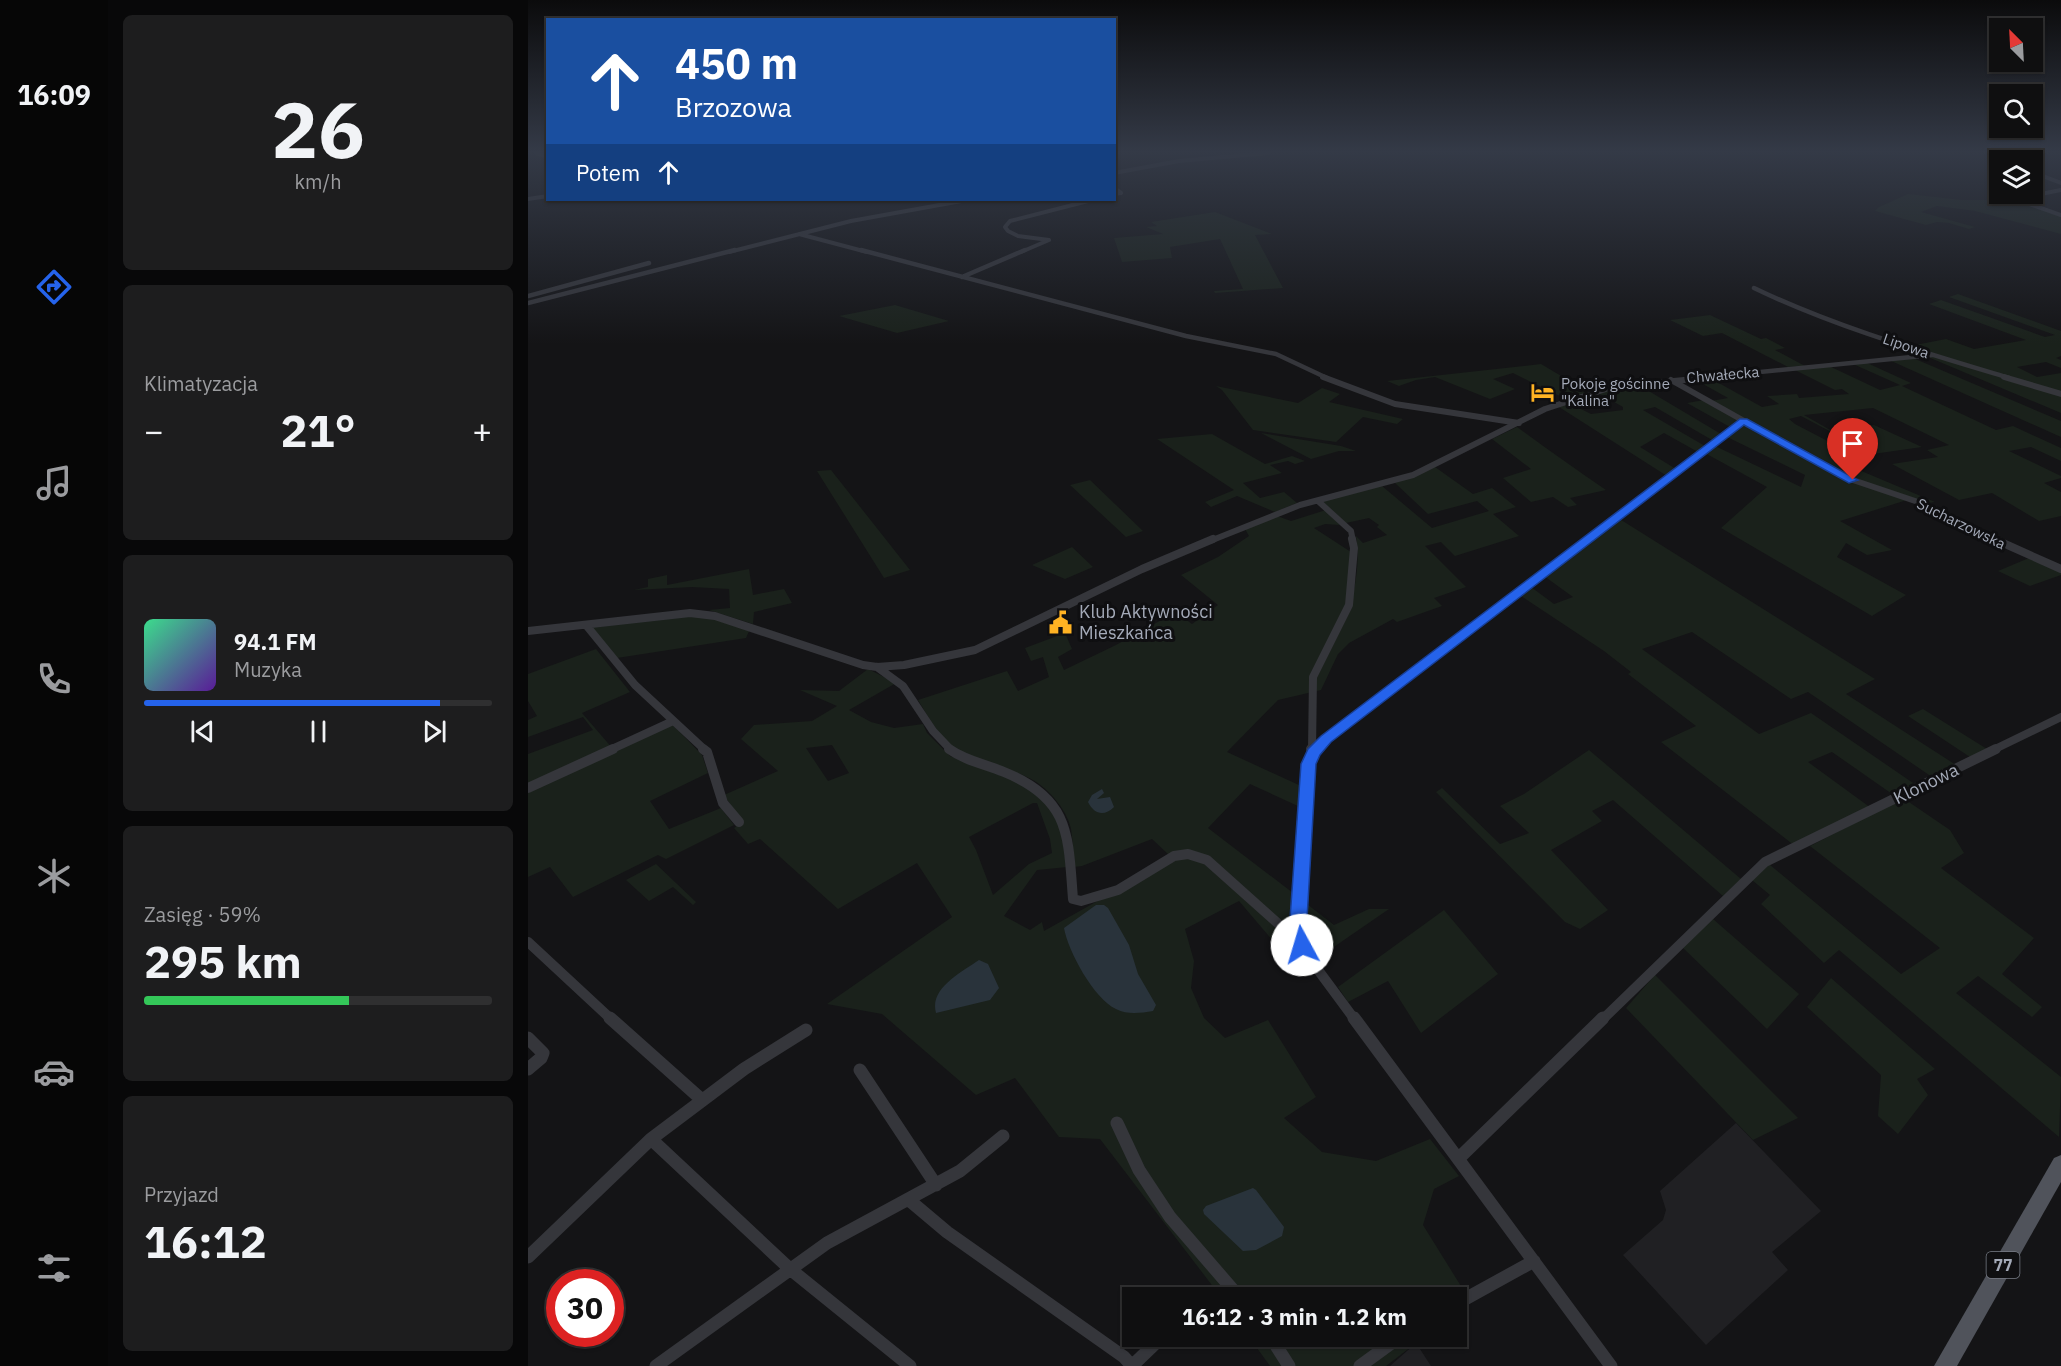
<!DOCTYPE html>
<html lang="pl">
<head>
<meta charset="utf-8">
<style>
  :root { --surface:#0f0f10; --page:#1d1d1e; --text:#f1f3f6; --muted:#9b9c9f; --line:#2f2f30; --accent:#2563eb }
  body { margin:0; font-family:"IBM Plex Sans",sans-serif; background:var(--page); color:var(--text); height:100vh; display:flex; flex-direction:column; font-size:22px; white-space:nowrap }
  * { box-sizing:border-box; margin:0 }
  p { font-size:20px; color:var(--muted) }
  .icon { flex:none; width:33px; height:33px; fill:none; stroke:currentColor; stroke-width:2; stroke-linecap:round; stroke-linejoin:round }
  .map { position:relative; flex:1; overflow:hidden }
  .details { display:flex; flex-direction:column; gap:15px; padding:15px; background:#080809; width:420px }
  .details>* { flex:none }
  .banner { position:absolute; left:18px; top:18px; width:570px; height:183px; border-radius:0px; box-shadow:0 2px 4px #0004,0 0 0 2px var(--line); background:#1a4fa0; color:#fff; overflow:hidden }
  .needle { width:39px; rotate:336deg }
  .tools { position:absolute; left:1461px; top:18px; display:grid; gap:12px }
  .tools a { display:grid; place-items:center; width:54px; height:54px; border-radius:0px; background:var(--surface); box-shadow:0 2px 4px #0004,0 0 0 2px var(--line); font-size:30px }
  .speed { position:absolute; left:18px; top:1269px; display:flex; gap:12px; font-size:30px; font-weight:700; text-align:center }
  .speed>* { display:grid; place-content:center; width:78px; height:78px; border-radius:50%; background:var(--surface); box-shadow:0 2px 4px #0004,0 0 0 2px var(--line); line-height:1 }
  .speed .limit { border:9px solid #d22; background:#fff; color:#111 }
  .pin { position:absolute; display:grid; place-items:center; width:51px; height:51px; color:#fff; margin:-62px -26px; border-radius:50% 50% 50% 0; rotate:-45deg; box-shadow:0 0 6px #0007 }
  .pin .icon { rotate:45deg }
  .me { position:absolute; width:66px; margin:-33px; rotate:354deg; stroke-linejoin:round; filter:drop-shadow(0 0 4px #0008) }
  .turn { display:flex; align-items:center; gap:21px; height:126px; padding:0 30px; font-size:27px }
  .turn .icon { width:78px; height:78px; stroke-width:2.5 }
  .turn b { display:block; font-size:42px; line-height:51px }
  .then { display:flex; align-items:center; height:57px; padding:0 30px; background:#0003; gap:12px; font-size:22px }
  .big { font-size:45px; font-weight:800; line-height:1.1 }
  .details .card { flex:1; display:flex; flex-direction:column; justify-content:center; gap:9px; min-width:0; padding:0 21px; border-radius:9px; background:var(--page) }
  .details .dial { align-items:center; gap:0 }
  .dial b { font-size:78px; line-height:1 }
  .song { display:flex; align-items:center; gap:18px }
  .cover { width:72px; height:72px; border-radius:9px; background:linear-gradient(135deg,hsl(150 70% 55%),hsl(270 70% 35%)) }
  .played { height:6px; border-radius:3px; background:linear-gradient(90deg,var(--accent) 85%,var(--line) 85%) }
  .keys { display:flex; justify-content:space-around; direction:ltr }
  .heat { display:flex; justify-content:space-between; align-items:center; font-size:33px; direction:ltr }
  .charge { height:9px; border-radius:4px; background:linear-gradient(90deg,#34c759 59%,var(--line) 0) }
  .trip { position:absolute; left:594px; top:1287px; width:345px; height:60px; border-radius:0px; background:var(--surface); box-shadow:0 2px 4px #0004,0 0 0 2px var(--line); font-weight:800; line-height:60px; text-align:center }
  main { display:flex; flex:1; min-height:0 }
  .tab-bar { display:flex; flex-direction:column; width:108px; justify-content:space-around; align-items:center; background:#060606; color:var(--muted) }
  .tab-bar .icon { width:42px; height:42px }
  .tab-bar .active { color:var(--accent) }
  .tab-bar b { font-size:27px; color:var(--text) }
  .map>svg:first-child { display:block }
</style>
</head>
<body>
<main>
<nav class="tab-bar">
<b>16:09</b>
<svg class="icon active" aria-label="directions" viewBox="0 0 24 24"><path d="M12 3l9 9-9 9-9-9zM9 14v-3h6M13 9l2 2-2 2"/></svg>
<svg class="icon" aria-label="music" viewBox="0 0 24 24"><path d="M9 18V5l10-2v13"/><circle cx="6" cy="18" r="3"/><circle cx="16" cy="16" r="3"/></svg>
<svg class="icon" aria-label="phone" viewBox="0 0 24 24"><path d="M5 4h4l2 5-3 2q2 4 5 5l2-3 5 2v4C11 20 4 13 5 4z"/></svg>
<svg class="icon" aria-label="climate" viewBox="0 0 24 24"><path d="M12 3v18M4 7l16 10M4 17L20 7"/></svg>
<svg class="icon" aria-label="car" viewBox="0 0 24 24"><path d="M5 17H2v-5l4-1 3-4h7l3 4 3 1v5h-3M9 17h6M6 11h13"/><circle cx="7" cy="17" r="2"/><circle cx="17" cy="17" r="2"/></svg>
<svg class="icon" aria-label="filters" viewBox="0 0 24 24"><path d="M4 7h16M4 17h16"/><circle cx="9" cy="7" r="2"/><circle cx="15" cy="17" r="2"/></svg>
</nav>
<section class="details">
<div class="card dial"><b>26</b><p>km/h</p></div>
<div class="card"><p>Klimatyzacja</p>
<div class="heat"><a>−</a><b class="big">21°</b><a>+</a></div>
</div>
<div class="card">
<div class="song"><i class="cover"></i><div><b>94.1 FM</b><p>Muzyka</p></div></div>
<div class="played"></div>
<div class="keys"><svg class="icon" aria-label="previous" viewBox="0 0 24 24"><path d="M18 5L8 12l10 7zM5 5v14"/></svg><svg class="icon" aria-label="pause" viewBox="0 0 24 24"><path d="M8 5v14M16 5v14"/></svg><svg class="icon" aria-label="next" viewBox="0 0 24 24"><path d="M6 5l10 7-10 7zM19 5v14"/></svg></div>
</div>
<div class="card"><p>Zasięg · 59%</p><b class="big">295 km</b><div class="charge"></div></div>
<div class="card"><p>Przyjazd</p><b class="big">16:12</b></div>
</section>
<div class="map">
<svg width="1533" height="1366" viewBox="0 0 1533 1366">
  <rect width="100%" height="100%" fill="#141416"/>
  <path fill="#202023" d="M1208,1123L1293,1211L1244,1252L1260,1270L1178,1345L1095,1255L1135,1220L1138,1210L1132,1191Z
    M888,1343L903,1366H862Z"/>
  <path fill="#1a211b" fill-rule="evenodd" d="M1380,194L1434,200H1487L1533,216V234L1447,211L1409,206L1393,212L1447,227L1441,229L1421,223L1409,222L1398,225L1347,211L1351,207Z
    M687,212L744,234L727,235L755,288L687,293L686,291L715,289L692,239L642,247L644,258L594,262L586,238L635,234L618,227L629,226L623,222Z
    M1430,294L1533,331V356L1528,358L1533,360V368L1518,362L1489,367L1509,377L1533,373V393L1382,346L1418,339L1446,349L1498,340L1401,304L1413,300L1517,337L1527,335L1421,297Z
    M367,305L421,321L369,333L311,316Z
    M1182,315L1233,339L1238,338L1257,348L1247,350L1277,366L1260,367L1194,333L1175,336L1142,320Z
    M1400,357H1407L1533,395V413Z
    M1385,358L1533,421V437L1361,360Z
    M1337,362L1383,383L1374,386L1468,430L1485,426L1533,448V461L1503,447L1481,451L1533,476V478L1516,483L1533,492V516L1511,521L1464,493L1431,500L1364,464L1410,457L1399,450L1421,445L1345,408L1276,415L1304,431L1346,425L1394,447L1345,454L1273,416L1261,419L1267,424L1334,459L1331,470L1407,502L1400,503L1314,474L1183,401L1200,398L1166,379L1180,377L1234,407L1251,404L1239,396L1269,394L1271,398L1321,394L1314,389L1307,390L1265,369L1301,366L1352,390L1372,385L1325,364Z
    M1013,364L1062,393L1040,400L985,373L965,379L987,389L962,399L907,377L888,380L871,386L859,381Z
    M1109,384L1193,434L1184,440L1127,407L1115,410L1177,446L1170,452L1136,433L1112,447L1148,469L1139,476L1031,407L1041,403L1063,414L1095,410V407L1070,393Z
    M688,386L770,403L794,388L812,394L801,402L875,419L869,424L835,417L808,442L725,430L694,390Z
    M1176,400L1211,420L1202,427L1159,403Z
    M1216,422L1306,473L1379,500L1312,521L1364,550L1339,555L1318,543L1309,557L1378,595L1344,616L1193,528L1239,487L1175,452L1185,445L1273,487L1277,475L1197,436Z
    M989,427C1018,448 1048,470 1078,490L1042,498L1049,505L1040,507L1025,497L1003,502L975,478L1003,469L964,439Z
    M733,433L813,446L828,451H811L783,459Z
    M684,434L737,464L764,456L777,461L767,464L760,461L742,465L754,473L715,483L732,498L756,492L769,503L747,512L709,496L683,507L677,502L706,490L629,439Z
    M907,467L945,494L964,488L988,507L965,514L991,536L927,556L913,542L897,546L938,587L906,598L914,606L869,622L865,619L821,643L810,654L793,690L750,700L699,752L784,791L783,812L722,784L680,828L769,896V939L685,861L641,855L624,839L554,866L546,867C545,855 545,841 543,829C539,809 518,785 499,777C480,768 457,766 437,757C415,745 403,721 390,700L479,671L490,691L521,677L515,657L503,661L497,648L537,633L544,649L530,657L536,670L588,645L648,612L664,624L690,605L653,575L690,557L721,536L717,529L749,516L763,521L798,510L812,525L797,524L786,528L823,552L818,605L809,628L814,627C826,600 833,565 828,536L835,543L859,535L849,527L851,525L841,518L818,523L793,501L854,486L904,528L961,511L949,501L900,514L867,483Z
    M303,470L382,570L356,578L289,471Z
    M562,480L615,531L598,537L542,485Z
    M1090,518L1347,679L1318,694L1428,765L1404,777L1280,692L1263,699L1164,632L1114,649L1231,734L1283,713L1388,785L1367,796L1304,752L1280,762L1343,808L1267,846L1133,742L1168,726L1100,674L1103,672L1076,651L993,596L1003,587L1026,604L1045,597L1016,576Z
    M544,547L565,567L537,579L504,565Z
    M1501,558L1533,571V575L1502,586L1470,571Z
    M221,569L225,595L256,589L264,603L226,612L225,624L181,610L202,608L201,589L164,587L106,590L120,587V579L139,575V585Z
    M134,616H178L222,629L218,638L89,658L61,627Z
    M68,649L102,692L54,713L85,749L144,724L174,755L180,773L122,801L141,829L193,808L206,825L138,859L130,855L45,897L22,867L0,877V754L65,730L55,717L0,737V720L9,716L0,701V674Z
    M340,669L368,683L321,710L343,722L366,728L395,724L399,733L422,756L509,789L532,820L539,867L509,870L476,916L502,930L514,922L516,931L632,866L659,856L673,860L772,949L751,948L711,901L657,929L666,961L663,988L676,1018L697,1038L740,1020L788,1097L756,1118L794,1152L848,1161L902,1139L931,1176L906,1189L895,1225L936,1291L925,1298L693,1297L572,1139L531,1137L487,1078L448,1095L354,1014L299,1004L424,917L389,863L310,909L232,839L220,844L206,828L214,822L196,795L250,771L213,739L226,725L284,721L309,706L272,690L311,691ZM304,745L321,773L300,781L278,748ZM505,803H509L522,839L524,853L501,864L465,895L448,850L441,837Z
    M1395,709L1459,749L1442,757L1380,716Z
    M1061,750L1213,879L1195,896L1085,800L1064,811L1074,821L1023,850L1080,910L1052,929L1037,922L908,792L914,788L972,844L1001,833L972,806L996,794Z
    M1375,798L1422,830L1436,853L1413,868L1506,938L1474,974L1514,1007L1504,1017L1450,976L1428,993L1533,1077L1531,1137L1311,950L1296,963L1233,904L1242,895L1224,880L1241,864L1373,974L1412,948L1282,846Z
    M128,864L168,902L165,905L145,887L121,901L98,880Z
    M775,901L806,925L841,909H861L800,951L779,950L775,933Z
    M916,910L970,974L893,1033L860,981L820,1002L810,987Z
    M1185,919L1271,994L1239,1029L1154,947Z
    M1127,975L1270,1118L1225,1140L1098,1008Z
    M1303,978L1407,1069L1389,1079L1400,1095L1370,1134L1350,1116L1353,1075L1279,1007Z
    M888,1336V1343L858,1366H742L721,1337Z"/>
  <path fill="#29333b" d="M574,789L576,793L569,799L582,797L586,807C576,817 566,814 560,802L564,795Z
    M568,905H576L580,908L601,945L610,974L628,1005L625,1011C612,1013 600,1015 588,1009C566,999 540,951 536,928Z
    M451,960L460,964L471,988L462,1000L408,1013C401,988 434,972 451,960Z
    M725,1188L728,1190L756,1227L754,1236L728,1250L715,1251L676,1214L675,1210L678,1206Z"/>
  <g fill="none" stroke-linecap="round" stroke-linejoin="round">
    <path stroke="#35363b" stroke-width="4" d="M8,153L20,157
      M1462,153L1478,160
      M1504,172L1533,183
      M586,173L651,161L740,153
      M586,188L593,193L586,194
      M0,199L20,196
      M1493,201L1533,215
      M1493,201L1508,195L1533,190
      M271,234L339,252
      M201,252L323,221L439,200
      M493,252L521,240L490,236L480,231L477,227L482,221L564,200"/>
    <path stroke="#35363b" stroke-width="4.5" d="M333,250L658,336L748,354L799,378
      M434,277L497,250
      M1226,288C1307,327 1395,352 1481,378
      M0,296L121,263
      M0,303L207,250
      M1172,378L1404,355"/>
    <path stroke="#35363b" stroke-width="6" d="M795,377L867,404L991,423
      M1476,377L1533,394
      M1143,380L1316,477L1399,505L1469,541
      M790,501L823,531L825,541
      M682,541L772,505L885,475L1017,409L1084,387L1187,377
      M1058,541L1215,421"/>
    <path stroke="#35363b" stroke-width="8" d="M1466,539L1533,569
      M58,625L107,685L177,750
      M0,631L162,613L187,616L335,665L349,667L376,665L447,650L614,569L685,539
      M349,667L375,686L405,731L423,750
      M82,750L145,721
      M784,750L785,677L821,605L826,548L824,539
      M788,750L798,739L1060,539
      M1465,750L1533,717"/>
    <path stroke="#35363b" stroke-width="10" d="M175,749L179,752L195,803L211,822
      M421,749C438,761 457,764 476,772C543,799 540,836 545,899L553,901L590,890L646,856L660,854L679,860L774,945
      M783,749L785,753
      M789,749L781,764L771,933L779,955L827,1020
      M0,788L85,749
      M0,942L84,1020
      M1074,1020L1237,862L1468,749"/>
    <path stroke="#35363b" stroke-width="13" d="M82,1018L173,1099
      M826,1018L1083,1366
      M0,1038L15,1053L13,1058L0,1069
      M332,1070L408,1185
      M589,1123L611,1170L642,1217L712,1298
      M123,1139L262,1269L382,1366
      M930,1159L1075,1018
      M381,1200L419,1232L596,1357L604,1366
      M0,1257L123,1139L216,1069L278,1030
      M928,1304L1006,1261
      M742,1336L761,1366
      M128,1366L299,1243L432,1171L475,1136
      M604,1366L635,1336
      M832,1366L873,1336"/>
    <path fill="#50535b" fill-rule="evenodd" d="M1533,1155V1182L1429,1366H1406L1526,1158Z"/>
  </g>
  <linearGradient id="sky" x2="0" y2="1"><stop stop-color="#0b0b0c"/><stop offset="0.44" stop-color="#343a47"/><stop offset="1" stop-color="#343a47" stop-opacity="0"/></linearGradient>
  <rect width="1533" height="344" fill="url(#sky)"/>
  <path fill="#2563eb" stroke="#184099" stroke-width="1.5" d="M1212,419H1219L1330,480L1321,483L1216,425L803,742L792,755L788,764L779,919L783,945L780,950L774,952L768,950L762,919L773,764L780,749L793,736Z"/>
  <defs>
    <symbol id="hotel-bare" viewBox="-9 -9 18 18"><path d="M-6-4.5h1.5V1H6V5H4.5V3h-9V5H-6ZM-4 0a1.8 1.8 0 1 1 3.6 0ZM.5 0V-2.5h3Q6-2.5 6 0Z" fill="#ffb323" stroke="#0f0f11" stroke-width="2.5" paint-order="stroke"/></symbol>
    <symbol id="civic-bare" viewBox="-9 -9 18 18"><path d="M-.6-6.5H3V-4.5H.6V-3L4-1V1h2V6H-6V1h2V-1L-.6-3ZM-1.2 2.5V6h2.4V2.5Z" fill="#ffb323" stroke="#0f0f11" stroke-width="2.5" paint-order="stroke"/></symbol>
  </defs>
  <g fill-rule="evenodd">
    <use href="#hotel-bare" x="998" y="376" width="33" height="33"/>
    <use href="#civic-bare" x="516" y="606" width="33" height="33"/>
  </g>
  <g text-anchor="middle" stroke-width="6" stroke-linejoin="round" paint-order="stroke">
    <g font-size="15" fill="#a4aab8" stroke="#0f0f11">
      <text transform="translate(1378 346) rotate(19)" y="5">Lipowa</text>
      <text transform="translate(1195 375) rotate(-5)" y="5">Chwałecka</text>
      <text transform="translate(1433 524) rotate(26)" y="5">Sucharzowska</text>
    </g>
    <g font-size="15" fill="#a4aab8" stroke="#0f0f11" text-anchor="start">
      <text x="1033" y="389">Pokoje gościnne<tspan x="1033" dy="17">"Kalina"</tspan></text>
    </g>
    <rect fill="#0f0f11" stroke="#777c86" stroke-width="1.5" x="1458.5" y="1252" width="33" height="26" rx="4.5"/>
    <g font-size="16" font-weight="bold" fill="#a4aab8">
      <text x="1475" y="1271">77</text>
    </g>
    <g font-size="18" fill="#a4aab8" stroke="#0f0f11" text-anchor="start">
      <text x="551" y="618">Klub Aktywności<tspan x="551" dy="21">Mieszkańca</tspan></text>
    </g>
    <g font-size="18" fill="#a4aab8" stroke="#0f0f11">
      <text transform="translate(1398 784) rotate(-26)" y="6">Klonowa</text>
    </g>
  </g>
</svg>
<div class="tools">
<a><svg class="needle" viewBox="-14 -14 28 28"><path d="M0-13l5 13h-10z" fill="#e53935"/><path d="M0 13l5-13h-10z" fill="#9b9c9f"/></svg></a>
<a><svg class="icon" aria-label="search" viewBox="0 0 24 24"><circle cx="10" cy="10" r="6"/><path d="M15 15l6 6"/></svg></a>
<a><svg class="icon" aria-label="layers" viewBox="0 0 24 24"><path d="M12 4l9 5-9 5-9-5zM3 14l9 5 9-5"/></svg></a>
</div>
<div class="speed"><div class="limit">30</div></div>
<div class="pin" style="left:1325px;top:480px;background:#d93025"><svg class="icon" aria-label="arrive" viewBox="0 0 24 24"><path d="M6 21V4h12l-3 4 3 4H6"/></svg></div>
<svg class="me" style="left:774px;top:945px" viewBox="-20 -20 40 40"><circle r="19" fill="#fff"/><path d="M0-13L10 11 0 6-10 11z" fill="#2563eb"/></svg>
<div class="trip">16:12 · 3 min · 1.2 km</div>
<div class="banner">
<div class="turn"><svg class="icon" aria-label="ahead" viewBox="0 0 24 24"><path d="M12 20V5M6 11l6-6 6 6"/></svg><div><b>450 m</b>Brzozowa</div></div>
<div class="then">Potem<svg class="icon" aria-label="ahead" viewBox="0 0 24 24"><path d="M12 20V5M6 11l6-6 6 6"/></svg></div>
</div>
</div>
</main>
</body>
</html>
